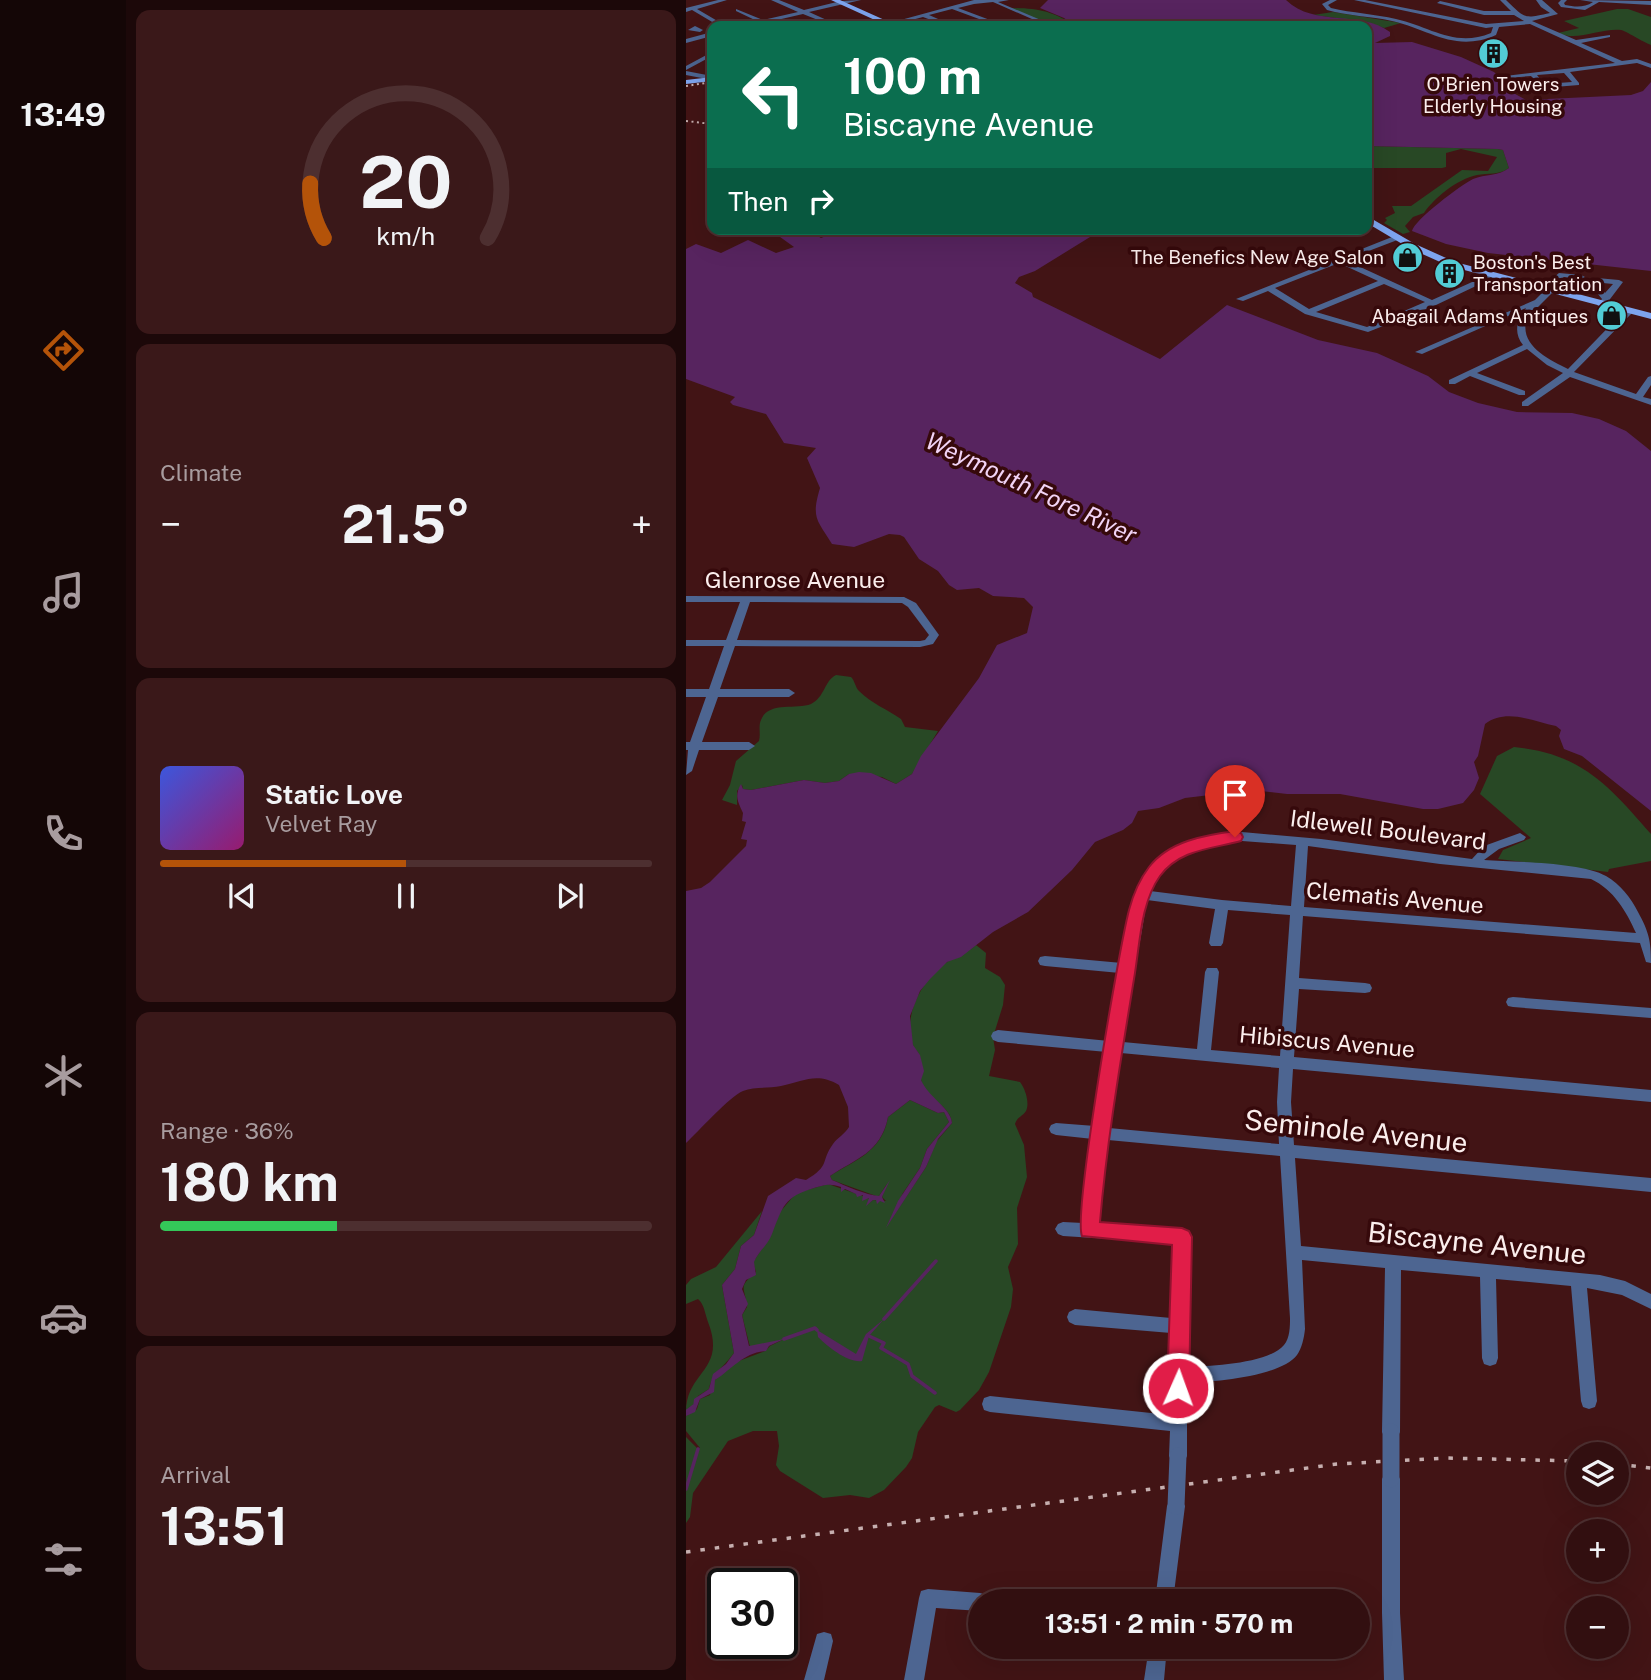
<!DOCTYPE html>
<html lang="en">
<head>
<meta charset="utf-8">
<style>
  :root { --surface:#320f10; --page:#3a1819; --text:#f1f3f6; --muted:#a89c9f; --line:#4d2f30; --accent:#b45309 }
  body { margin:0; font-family:"Public Sans",sans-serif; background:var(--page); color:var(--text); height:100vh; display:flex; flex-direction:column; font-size:26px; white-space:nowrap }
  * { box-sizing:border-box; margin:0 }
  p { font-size:23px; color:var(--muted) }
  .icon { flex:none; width:38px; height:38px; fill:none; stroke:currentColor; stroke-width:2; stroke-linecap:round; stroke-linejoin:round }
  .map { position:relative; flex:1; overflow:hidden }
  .details { display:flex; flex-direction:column; gap:10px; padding:10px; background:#1c0809; width:560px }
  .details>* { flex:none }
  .top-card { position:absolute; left:21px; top:21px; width:665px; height:214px; border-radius:14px; box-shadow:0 7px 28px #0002,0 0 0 2px var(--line); background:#0b6e4f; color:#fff; overflow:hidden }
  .controls { position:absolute; left:880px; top:1442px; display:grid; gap:14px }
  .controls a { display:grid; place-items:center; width:63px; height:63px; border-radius:50%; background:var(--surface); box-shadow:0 7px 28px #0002,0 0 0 2px var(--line); font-size:35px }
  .speed { position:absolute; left:21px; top:1568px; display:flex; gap:14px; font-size:35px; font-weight:700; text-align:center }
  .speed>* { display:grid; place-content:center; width:91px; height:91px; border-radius:50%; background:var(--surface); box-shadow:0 7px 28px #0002,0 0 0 2px var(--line); line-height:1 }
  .speed .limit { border:4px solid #111; border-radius:10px; background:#fff; color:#111 }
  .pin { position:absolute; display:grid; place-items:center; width:60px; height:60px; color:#fff; margin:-72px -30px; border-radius:50% 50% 50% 0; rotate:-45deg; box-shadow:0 0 7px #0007 }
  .pin .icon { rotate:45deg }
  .me { position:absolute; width:77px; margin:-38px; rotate:2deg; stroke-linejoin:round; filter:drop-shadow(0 0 5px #0008) }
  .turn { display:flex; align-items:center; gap:24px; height:147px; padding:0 21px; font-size:32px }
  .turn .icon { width:91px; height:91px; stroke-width:2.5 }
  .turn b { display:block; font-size:49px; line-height:60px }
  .then { display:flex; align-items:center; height:66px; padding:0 21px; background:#0003; gap:14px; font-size:26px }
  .big { font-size:52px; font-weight:700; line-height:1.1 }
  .details .widget { flex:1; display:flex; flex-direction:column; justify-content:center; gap:10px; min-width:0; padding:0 24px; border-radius:14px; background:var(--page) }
  .details .dial { align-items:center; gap:0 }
  .dial svg { height:182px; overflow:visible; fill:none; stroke:var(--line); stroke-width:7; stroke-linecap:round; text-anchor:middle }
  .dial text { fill:var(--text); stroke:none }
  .song { display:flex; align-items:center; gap:21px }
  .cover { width:84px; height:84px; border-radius:10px; background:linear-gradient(135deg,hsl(230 70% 55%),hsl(320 70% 35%)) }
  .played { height:7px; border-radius:4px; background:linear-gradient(90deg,var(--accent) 50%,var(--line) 50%) }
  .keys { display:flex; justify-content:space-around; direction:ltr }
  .heat { display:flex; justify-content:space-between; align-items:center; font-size:38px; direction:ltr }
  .charge { height:10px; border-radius:5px; background:linear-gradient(90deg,#34c759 36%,var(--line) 0) }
  .trip { position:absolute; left:282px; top:1589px; width:402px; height:70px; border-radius:35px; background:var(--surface); box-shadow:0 7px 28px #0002,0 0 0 2px var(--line); font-weight:700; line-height:70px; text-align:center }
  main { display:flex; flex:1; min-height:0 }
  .tab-bar { display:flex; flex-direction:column; width:126px; justify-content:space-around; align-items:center; background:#140606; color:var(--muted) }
  .tab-bar .icon { width:49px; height:49px }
  .tab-bar .current { color:var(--accent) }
  .tab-bar b { font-size:32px; color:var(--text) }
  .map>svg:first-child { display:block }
</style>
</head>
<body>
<main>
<nav class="tab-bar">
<b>13:49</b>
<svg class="icon current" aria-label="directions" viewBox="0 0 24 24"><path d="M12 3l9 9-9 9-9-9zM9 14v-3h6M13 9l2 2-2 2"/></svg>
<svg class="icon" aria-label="music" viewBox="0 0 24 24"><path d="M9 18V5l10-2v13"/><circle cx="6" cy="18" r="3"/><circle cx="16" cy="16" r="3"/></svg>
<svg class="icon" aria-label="phone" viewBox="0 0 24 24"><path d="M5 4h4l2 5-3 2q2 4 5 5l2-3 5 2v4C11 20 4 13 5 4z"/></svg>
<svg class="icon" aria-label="climate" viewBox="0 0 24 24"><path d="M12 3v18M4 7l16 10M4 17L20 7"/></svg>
<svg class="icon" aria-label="car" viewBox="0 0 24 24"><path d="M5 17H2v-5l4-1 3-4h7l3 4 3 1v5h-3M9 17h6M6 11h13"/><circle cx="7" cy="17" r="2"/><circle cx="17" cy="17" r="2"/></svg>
<svg class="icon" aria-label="filters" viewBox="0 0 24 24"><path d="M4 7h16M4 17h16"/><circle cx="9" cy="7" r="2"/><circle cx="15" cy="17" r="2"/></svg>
</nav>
<section class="details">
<div class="widget dial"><svg viewBox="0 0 100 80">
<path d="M14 69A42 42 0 1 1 86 69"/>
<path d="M14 69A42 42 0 0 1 8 45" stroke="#b45309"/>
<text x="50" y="56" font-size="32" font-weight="700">20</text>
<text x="50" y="72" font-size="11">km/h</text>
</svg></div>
<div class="widget"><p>Climate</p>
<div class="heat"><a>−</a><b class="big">21.5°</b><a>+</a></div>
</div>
<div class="widget">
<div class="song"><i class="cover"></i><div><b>Static Love</b><p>Velvet Ray</p></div></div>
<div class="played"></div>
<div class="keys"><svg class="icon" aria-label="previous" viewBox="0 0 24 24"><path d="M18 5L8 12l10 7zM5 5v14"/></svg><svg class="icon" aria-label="pause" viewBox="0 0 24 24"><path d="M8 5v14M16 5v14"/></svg><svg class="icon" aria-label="next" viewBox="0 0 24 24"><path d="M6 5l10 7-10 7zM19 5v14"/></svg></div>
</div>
<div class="widget"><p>Range · 36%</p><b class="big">180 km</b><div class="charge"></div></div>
<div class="widget"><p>Arrival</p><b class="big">13:51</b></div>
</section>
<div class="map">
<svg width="965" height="1680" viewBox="0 0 965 1680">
  <rect width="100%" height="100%" fill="#421415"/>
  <path fill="#284825" d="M321,8C349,8 366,10 389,26H366Z
    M931,9H942L965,17V45C957,42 940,31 935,30C914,28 891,42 872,33L893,28L878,21Z
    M647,12L715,23L698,28L681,22L627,15Z
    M681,146L812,149L817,150L823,168C814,175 802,173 791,175C771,179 747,199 738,213L727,217L719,226L724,232L717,234L698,223L701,220L699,218L709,213L706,206H725L776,170L802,171L811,157L775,149L760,153V167L756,168H681Z
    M150,675L165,677C169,681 169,687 173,691C185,703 202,710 215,719L219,727L252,731L226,774L210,784L196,777L163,774L153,781L139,783L118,780L65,790L57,789L56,785L51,791V805L36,800L44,785L50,761L73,741C75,734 72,726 75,720C82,701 110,710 125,704C139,697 138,681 150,675Z
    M828,747C895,753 923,786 965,834V861L923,869L922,872L812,859L817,850L845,838L794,794L811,756Z
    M290,945L300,953L299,968L314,977L319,985L317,1005L307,1037L309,1050L303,1076L334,1082C339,1088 344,1103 340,1111C336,1117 331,1117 329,1124L338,1145L341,1177L331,1208L332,1244L322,1267L327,1289L325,1307L303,1372L293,1390L274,1410L270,1412L253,1405L249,1407L232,1432L226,1458L220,1467L198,1490L183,1498L164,1495L137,1498L94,1471L90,1465L93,1446L91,1431H67L42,1441L7,1493L4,1517L0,1523V1437L12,1449L14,1448L0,1431V1416L11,1409L14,1399L24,1395L29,1380L50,1362L79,1351L84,1346L96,1340L64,1347L56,1315L61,1307C59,1286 51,1288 70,1272L67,1262L84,1237L94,1212L110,1193L142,1184L177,1196V1199L184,1198L182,1204L187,1200L200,1201L196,1197L201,1184L193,1196H190L146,1180L144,1176C169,1160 196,1152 202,1117L224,1100L252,1113L258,1112L263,1122L241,1149L234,1168L217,1193L202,1224L240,1167L250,1142L266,1123C264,1106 245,1101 237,1086C232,1076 237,1064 233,1054C232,1051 228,1049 227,1045C217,1018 233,986 253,968C264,958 279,954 290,945Z
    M76,1211L68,1235L55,1246L49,1269L36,1285L48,1353C39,1366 26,1373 23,1389L12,1396L7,1408L0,1412C0,1371 41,1371 22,1322C19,1314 19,1308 14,1301L12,1299L0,1304V1285L5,1279L30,1267Z"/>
  <path fill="#57245f" d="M362,0H600C629,28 674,9 704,32V36L689,43L726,42L775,57L808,72L825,89L822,90L840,100L945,95L957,91L965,82V271L802,253L760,244L726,231C728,220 775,185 787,179C799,174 813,176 823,168L817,150L812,149L681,146V26H389L378,18L354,8Z
    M83,229H120L135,238L140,236L130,229H417L349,271L333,277L329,283L346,293L347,297L474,359L541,305L632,340L691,353L742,376L763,392L792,403L831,412L886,413L913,419L940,431L965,451V811L896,756L878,749L873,736L875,730L870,726C846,721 820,708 799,724L792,756L788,762L793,778L788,790L777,803L752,809H737L654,794H601L566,790L499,798L473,808L452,811L446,823L437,830L409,842L386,870L342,912L307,932L275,957L261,962L244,979L234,991L224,1016L227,1045L234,1055L238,1071L235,1080C242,1097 265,1108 266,1123L252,1139L240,1167L200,1228L212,1201L234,1168L241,1149L263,1122L258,1112L252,1113L224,1100L202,1117C195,1153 169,1159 144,1176L146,1180C160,1186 180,1195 193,1196L204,1180L196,1197L199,1203L194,1201L191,1204L190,1200H187L180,1206L183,1198L176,1201L177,1195L171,1197L170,1194L159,1189L155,1192V1187C143,1183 139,1185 128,1188C98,1197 97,1206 86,1234C82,1245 72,1252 68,1262L70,1275L60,1280L56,1289L62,1304L56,1315L63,1346L98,1339L83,1346L80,1351C58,1352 46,1369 29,1380L28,1392L14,1399L9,1412L0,1416V1412L7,1408L8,1399L23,1389L27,1374L40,1364L48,1353L36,1285L49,1269L55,1246L68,1235L82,1196L110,1178L120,1180C145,1165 134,1162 147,1144C152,1137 158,1135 163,1127L162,1107L153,1085C131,1072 118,1081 95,1086C83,1089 68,1086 57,1091C44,1096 12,1132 0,1143V891L15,888L24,882L60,846L61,840L55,839L60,822L56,821L57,813C52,802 48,796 55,784L57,789L65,790L118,780L139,783L153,781L163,774L173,772L185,773L210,784L226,774L235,756L293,678L311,645L341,633L347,607L338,598L307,596L293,588L271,590L263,585L252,571L233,559L218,537L214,535L203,534L168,547L146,544C131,520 125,518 134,488L121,458L130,448L98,443L80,414L47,405L44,402L49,397L0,379V249L10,244L35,253L62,240L90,253L108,247Z
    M198,1319L183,1336L176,1361C162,1363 142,1347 132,1337L131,1330L170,1354L180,1334Z"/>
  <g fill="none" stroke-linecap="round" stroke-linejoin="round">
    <path stroke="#57245f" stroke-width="3.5" d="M198,1319L250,1261
      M183,1336L198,1343L195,1348L222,1364L226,1376L249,1393
      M98,1339L129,1328L131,1330
      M0,1412L8,1406
      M0,1489L12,1449"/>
    <path fill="#4d6591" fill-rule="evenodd" d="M32,0H41L11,9L40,26H33L6,10L0,12V8Z
      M85,0H93L118,10L155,1L175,0L123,12L154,26H147L117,14L65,26H56L71,21L50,11V9L77,20L112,12Z
      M288,0H323L312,2L369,26H362L307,2L288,4L272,8L320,26H312L266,9L243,15L268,26H261L237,17L203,26L200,24Z
      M644,0H651L642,5L645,8C666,13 689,14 710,19C745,27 769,48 805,33L807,27L800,28L668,0H679L800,24L838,21L828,15H798L751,3L754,1L798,11H825L814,0H820C840,19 837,19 864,13L855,7L850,0H856L872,14L846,21L890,40L924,35V37L895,43L936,61L951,59L965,64V68L951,63L884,72L893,83V85L856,88L845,76L822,78L819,76L929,63L844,24L813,27L810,35C769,53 745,30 706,21C684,16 662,16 641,10L636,4ZM878,73L886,82L858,84L851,75Z
      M875,0H881L878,3L879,5C889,7 898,8 907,2L894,0L965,1V5L913,2L899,10L875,7L872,3Z
      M9,26L17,30L14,32L2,30Z
      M26,32V36L0,43V39Z
      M26,52V56L0,70V66Z
      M0,71L26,76V80L0,75Z
      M711,235H714V239L659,260L746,300L804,274L811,276L750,305L682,332L619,314L582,291L557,301L550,299ZM653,263L692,281L623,309L589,288ZM698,284L739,302L681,327L630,312Z
      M873,273L895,275L899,277L895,279L878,277L864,289L867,291L866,293L841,318C832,345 862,359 882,369L940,309H946V313L888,372L950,394L962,377L965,376V385L957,397L965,399V405L884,377L842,406H836V402L877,373L861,365L841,349L791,373L839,391V395H833L784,376L769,384H763V380L837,345C827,332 831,320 840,308L736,354L729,352L849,300L857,292L854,290L855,288Z
      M911,278L933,280L937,282L918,307H915L911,305L916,299L907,288ZM917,283L927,284L919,293L915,288Z
      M0,596L218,597L230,603L253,635L247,644L234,647L49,646L34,689H103L109,693L103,697H32L16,742H63L69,746L63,750H13L6,771L0,775L2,750H0V742H4L20,697H0V689H23L38,646H0V640H40L54,602H0ZM64,602L216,603L222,607L243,635L239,640L234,641L51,640Z
      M556,832L635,839L786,859L798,846L834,833L840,837L838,840L813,849L798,860C828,862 896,862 920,876C934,884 945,898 952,912C963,932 965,941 965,963L960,962L954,943L617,916L613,978L679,983L684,984L686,988L684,992L679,993L613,989L608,1057L965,1090V1102L607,1069L605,1102L608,1145L965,1178V1192L609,1158L615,1246L914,1275L939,1281L965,1294V1309L936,1295L901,1288L911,1401L909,1407L903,1409L897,1407L895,1401L885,1286L810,1279L812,1358L810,1364L804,1366L798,1364L796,1358L794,1277L715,1270L714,1432L711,1438L705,1440L699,1438L696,1432L699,1268L616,1260L619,1329C618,1338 616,1348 611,1355C594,1377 527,1382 501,1383V1456L498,1462L492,1465L486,1462L483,1456L484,1431L304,1412L298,1410L296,1404L298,1398L304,1396L484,1415L485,1333L389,1325L383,1322L381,1317L383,1312L389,1309L485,1318L488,1243L377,1236L372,1234L369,1229L372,1224L377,1222L397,1223L407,1139L370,1135L365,1133L363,1129L365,1125L370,1123L409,1126L421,1052L312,1042L307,1040L305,1036L307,1032L312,1030L423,1041L434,973L359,966L354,965L352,961L354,957L359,956L436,963C439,944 441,923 446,905C462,855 506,834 556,832ZM556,841L610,845L605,906L536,900L464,891C482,855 518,842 556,841ZM622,846L754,864L905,879C928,890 940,911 950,933L618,907ZM461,900L529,909L523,943L525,946H535L537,943L542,910L604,915L594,1056L525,1050L533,972L531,968H521L519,972L511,1049L437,1042ZM435,1053L593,1068L591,1102L593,1144L423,1128ZM422,1140L594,1156L604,1318C604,1326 604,1338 598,1345C582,1364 525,1366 501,1367V1291L504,1237L501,1232L496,1230L412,1224Z
      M827,997L965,1008V1018L827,1007L822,1006L820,1002L822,998Z
      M705,1470L711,1473L714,1479V1613L718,1680H698L696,1613V1479L699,1473Z
      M490,1497L496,1500L499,1506L487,1601H469L481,1506L484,1500Z
      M242,1589L294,1593L301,1595L303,1601H294V1611L250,1608L238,1680H218L233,1598L235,1591Z
      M138,1632L145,1634L147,1641L138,1680H118L131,1634Z
      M463,1647H481L478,1680H458Z"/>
    <path fill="#7da4ee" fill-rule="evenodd" d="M145,0H154L212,26H202Z
      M26,77V81L0,84V80Z
      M681,216L729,244L769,262L965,313V319L763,266L723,248L681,223Z"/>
    <path stroke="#c6afaf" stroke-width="2" stroke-dasharray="2 3.5" stroke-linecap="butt" d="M0,86L26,82
      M0,121L26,124"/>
    <path stroke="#c6afaf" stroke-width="3.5" stroke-dasharray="4.5 10" stroke-linecap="butt" d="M931,1464L965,1468
      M0,1552L651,1464L760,1458L892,1461"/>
    <path stroke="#4d6591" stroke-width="17" d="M705,1432V1479
      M490,1506L492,1456"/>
  </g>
  <path fill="#e11d48" stroke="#92132f" stroke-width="2" d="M549,831L555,833L557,837L555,841C526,849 494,849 474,876C454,904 454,946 448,979C435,1059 421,1140 414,1222L496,1228L503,1231L506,1237L503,1388L499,1396L492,1399L484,1396L481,1388L486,1245L396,1236C387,1215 433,948 443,910C447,895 453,880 463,867C483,841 519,835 549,831Z"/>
  <defs>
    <symbol id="building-disc" viewBox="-11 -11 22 22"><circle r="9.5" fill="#52ccd5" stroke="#36090b"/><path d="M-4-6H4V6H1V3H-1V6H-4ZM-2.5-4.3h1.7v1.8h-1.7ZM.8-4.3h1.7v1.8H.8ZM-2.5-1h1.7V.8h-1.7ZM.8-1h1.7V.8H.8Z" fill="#111"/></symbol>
    <symbol id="shop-disc" viewBox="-11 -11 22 22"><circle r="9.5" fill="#52ccd5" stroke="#36090b"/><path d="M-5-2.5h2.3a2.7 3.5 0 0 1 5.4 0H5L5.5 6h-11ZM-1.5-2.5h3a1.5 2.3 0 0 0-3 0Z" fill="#111"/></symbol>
  </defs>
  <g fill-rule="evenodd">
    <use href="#building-disc" x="790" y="36" width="35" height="35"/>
    <use href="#shop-disc" x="704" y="240" width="35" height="35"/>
    <use href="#building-disc" x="746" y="256" width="35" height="35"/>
    <use href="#shop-disc" x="908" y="298" width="35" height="35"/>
  </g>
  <g text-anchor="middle" stroke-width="7" stroke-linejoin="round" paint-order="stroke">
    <g font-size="19" fill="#fbeeed" stroke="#36090b" text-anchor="end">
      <text x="807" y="91" text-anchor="middle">O'Brien Towers<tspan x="807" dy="22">Elderly Housing</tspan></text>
      <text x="698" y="264">The Benefics New Age Salon</text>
      <text x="787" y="269" text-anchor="start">Boston's Best<tspan x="787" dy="22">Transportation</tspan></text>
      <text x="902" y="323">Abagail Adams Antiques</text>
    </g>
    <g font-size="23" fill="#fbeeed" stroke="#36090b">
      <text x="109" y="588">Glenrose Avenue</text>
      <text transform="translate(702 830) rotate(7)" y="8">Idlewell Boulevard</text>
      <text transform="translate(709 898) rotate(5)" y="8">Clematis Avenue</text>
      <text transform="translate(641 1042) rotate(5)" y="8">Hibiscus Avenue</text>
    </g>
    <g font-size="24" font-style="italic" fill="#f2d4f6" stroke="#36090b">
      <text transform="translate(345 488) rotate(25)" y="8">Weymouth Fore River</text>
    </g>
    <g font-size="28" fill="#fbeeed" stroke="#36090b">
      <text transform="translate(670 1131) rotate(6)" y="10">Seminole Avenue</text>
      <text transform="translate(791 1243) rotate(6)" y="10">Biscayne Avenue</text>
    </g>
  </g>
</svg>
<div class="controls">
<a><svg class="icon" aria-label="layers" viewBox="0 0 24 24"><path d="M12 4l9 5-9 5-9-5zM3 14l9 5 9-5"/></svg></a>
<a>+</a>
<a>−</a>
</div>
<div class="speed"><div class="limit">30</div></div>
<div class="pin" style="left:549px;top:837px;background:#d93025"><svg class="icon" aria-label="arrive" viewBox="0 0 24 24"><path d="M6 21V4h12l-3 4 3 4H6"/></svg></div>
<svg class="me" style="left:492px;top:1388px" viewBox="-20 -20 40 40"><circle r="17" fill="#e11d48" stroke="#fff" stroke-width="3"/><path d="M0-11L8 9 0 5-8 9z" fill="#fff"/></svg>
<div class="trip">13:51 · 2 min · 570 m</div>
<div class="top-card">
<div class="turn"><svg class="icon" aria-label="left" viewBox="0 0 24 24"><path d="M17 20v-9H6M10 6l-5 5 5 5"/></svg><div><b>100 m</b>Biscayne Avenue</div></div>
<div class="then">Then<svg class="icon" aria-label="right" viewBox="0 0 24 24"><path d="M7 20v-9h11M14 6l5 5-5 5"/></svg></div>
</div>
</div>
</main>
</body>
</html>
